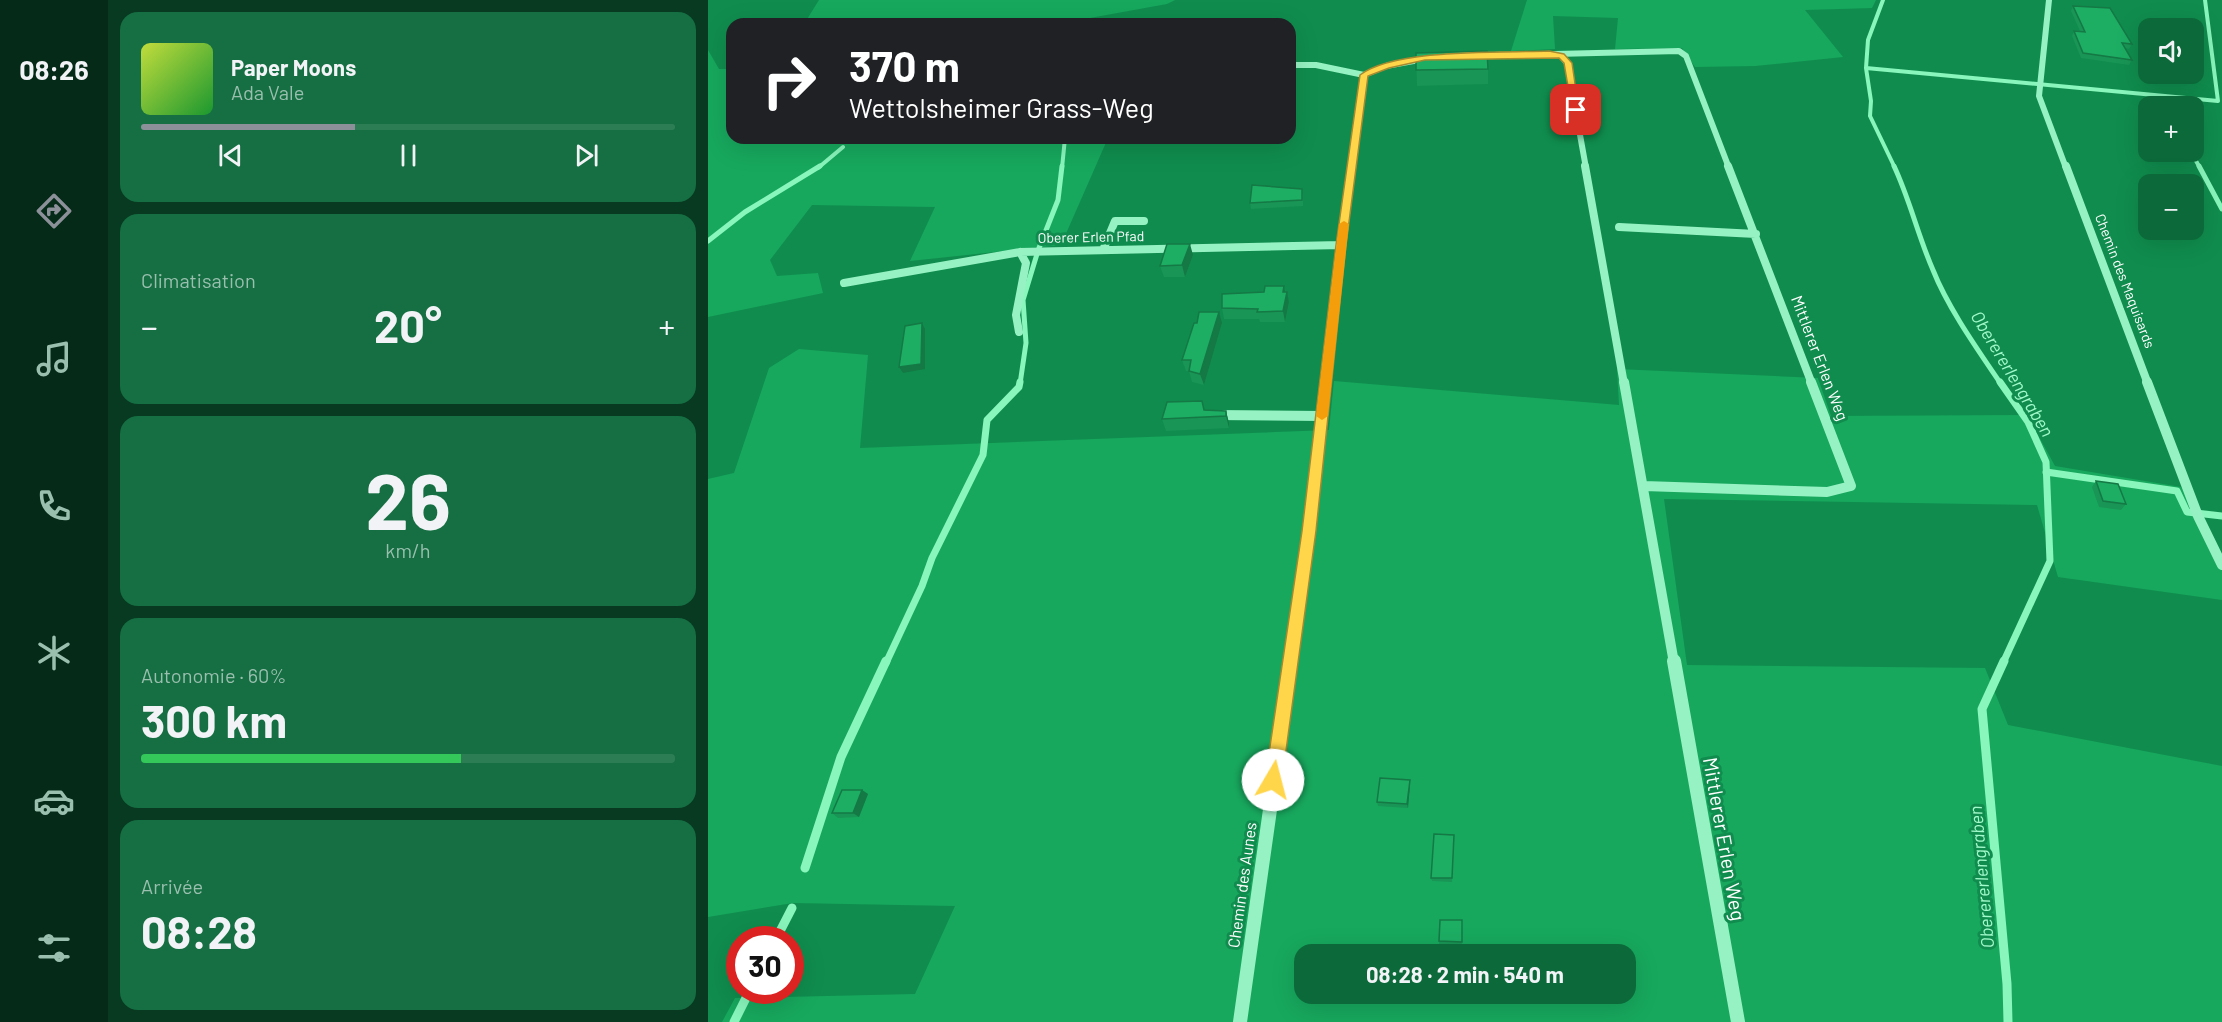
<!DOCTYPE html>
<html lang="fr">
<head>
<meta charset="utf-8">
<style>
  :root { --surface:#0c6a3a; --page:#156f42; --text:#f1f3f6; --muted:#9abfaf; --line:#2c7d54; --accent:#8c9099 }
  body { margin:0; font-family:Barlow,sans-serif; background:var(--page); color:var(--text); height:100vh; display:flex; flex-direction:column; font-size:22px; white-space:nowrap }
  * { box-sizing:border-box; margin:0 }
  p { font-size:20px; color:var(--muted) }
  .icon { flex:none; width:33px; height:33px; fill:none; stroke:currentColor; stroke-width:2; stroke-linecap:round; stroke-linejoin:round }
  .map { position:relative; flex:1; overflow:hidden }
  .drawer { display:flex; flex-direction:column; gap:12px; padding:12px; background:#073a20; width:600px }
  .drawer>* { flex:none }
  .top-card { position:absolute; left:18px; top:18px; width:570px; height:126px; border-radius:18px; box-shadow:0 6px 24px #0002; background:#202124; color:#fff; overflow:hidden }
  .controls { position:absolute; left:1430px; top:18px; display:grid; gap:12px }
  .controls a { display:grid; place-items:center; width:66px; height:66px; border-radius:12px; background:var(--surface); box-shadow:0 6px 24px #0002; font-size:30px }
  .speed { position:absolute; left:18px; top:926px; display:flex; gap:12px; font-size:30px; font-weight:700; text-align:center }
  .speed>* { display:grid; place-content:center; width:78px; height:78px; border-radius:50%; background:var(--surface); box-shadow:0 6px 24px #0002; line-height:1 }
  .speed .limit { border:9px solid #d22; background:#fff; color:#111 }
  .pin { position:absolute; display:grid; place-items:center; width:51px; height:51px; color:#fff; margin:-26px; border-radius:12px; box-shadow:0 3px 9px #0006 }
  .me { position:absolute; width:66px; margin:-33px; rotate:8deg; stroke-linejoin:round; filter:drop-shadow(0 0 4px #0008) }
  .turn { display:flex; align-items:center; gap:21px; height:126px; padding:0 24px; font-size:27px }
  .turn .icon { width:78px; height:78px; stroke-width:2.5 }
  .turn b { display:block; font-size:42px; line-height:51px }
  .big { font-size:45px; font-weight:700; line-height:1.1 }
  .drawer .card { flex:1; display:flex; flex-direction:column; justify-content:center; gap:9px; min-width:0; padding:0 21px; border-radius:18px; background:var(--page) }
  .drawer .dial { align-items:center; gap:0 }
  .dial b { font-size:78px; line-height:1 }
  .song { display:flex; align-items:center; gap:18px }
  .cover { width:72px; height:72px; border-radius:9px; background:linear-gradient(135deg,hsl(70 70% 55%),hsl(130 70% 35%)) }
  .played { height:6px; border-radius:3px; background:linear-gradient(90deg,var(--accent) 40%,var(--line) 40%) }
  .keys { display:flex; justify-content:space-around; direction:ltr }
  .heat { display:flex; justify-content:space-between; align-items:center; font-size:33px; direction:ltr }
  .charge { height:9px; border-radius:4px; background:linear-gradient(90deg,#34c759 60%,var(--line) 0) }
  .trip { position:absolute; left:586px; top:944px; width:342px; height:60px; border-radius:18px; background:var(--surface); box-shadow:0 6px 24px #0002; font-weight:700; line-height:60px; text-align:center }
  main { display:flex; flex:1; min-height:0 }
  .tabs { display:flex; flex-direction:column; width:108px; justify-content:space-around; align-items:center; background:#052a17; color:var(--muted) }
  .tabs .icon { width:42px; height:42px }
  .tabs .on { color:var(--accent) }
  .tabs b { font-size:27px; color:var(--text) }
  .map>svg:first-child { display:block }
</style>
</head>
<body>
<main>
<nav class="tabs">
<b>08:26</b>
<svg class="icon on" aria-label="directions" viewBox="0 0 24 24"><path d="M12 3l9 9-9 9-9-9zM9 14v-3h6M13 9l2 2-2 2"/></svg>
<svg class="icon" aria-label="music" viewBox="0 0 24 24"><path d="M9 18V5l10-2v13"/><circle cx="6" cy="18" r="3"/><circle cx="16" cy="16" r="3"/></svg>
<svg class="icon" aria-label="phone" viewBox="0 0 24 24"><path d="M5 4h4l2 5-3 2q2 4 5 5l2-3 5 2v4C11 20 4 13 5 4z"/></svg>
<svg class="icon" aria-label="climate" viewBox="0 0 24 24"><path d="M12 3v18M4 7l16 10M4 17L20 7"/></svg>
<svg class="icon" aria-label="car" viewBox="0 0 24 24"><path d="M5 17H2v-5l4-1 3-4h7l3 4 3 1v5h-3M9 17h6M6 11h13"/><circle cx="7" cy="17" r="2"/><circle cx="17" cy="17" r="2"/></svg>
<svg class="icon" aria-label="filters" viewBox="0 0 24 24"><path d="M4 7h16M4 17h16"/><circle cx="9" cy="7" r="2"/><circle cx="15" cy="17" r="2"/></svg>
</nav>
<section class="drawer">
<div class="card">
<div class="song"><i class="cover"></i><div><b>Paper Moons</b><p>Ada Vale</p></div></div>
<div class="played"></div>
<div class="keys"><svg class="icon" aria-label="previous" viewBox="0 0 24 24"><path d="M18 5L8 12l10 7zM5 5v14"/></svg><svg class="icon" aria-label="pause" viewBox="0 0 24 24"><path d="M8 5v14M16 5v14"/></svg><svg class="icon" aria-label="next" viewBox="0 0 24 24"><path d="M6 5l10 7-10 7zM19 5v14"/></svg></div>
</div>
<div class="card"><p>Climatisation</p>
<div class="heat"><a>−</a><b class="big">20°</b><a>+</a></div>
</div>
<div class="card dial"><b>26</b><p>km/h</p></div>
<div class="card"><p>Autonomie · 60%</p><b class="big">300 km</b><div class="charge"></div></div>
<div class="card"><p>Arrivée</p><b class="big">08:28</b></div>
</section>
<div class="map">
<svg width="1514" height="1022" viewBox="0 0 1514 1022">
  <rect width="100%" height="100%" fill="#108d4e"/>
  <path fill="#17a85d" fill-rule="evenodd" d="M111,0H467L459,4L349,24H96Z
    M819,0H1168L1164,8L1097,10L1135,57L1047,66L987,67L974,48L907,49L910,18L845,16L847,49L803,51Z
    M0,50L11,69H24V138H400L353,245L202,261L227,207L104,205L62,260L69,276L110,273L115,293L0,317Z
    M91,349L160,355L152,448L621,430L626,381L911,405L909,369L1110,378L1123,416L1319,415L1347,466L1473,487L1500,527L1514,555V600L1350,577L1329,505L956,499L979,665L1277,668L1300,725L1514,766V1022H14L27,998L207,994L247,906L85,903L0,917V479L26,473L61,368ZM597,954H918V993H597Z"/>
  <g fill="none" stroke-linecap="round" stroke-linejoin="round">
    <path stroke="#89f6bc" stroke-width="4" d="M1175,0L1160,40L1158,68L1163,101L1162,116L1187,168
      M1158,68L1510,101L1497,0
      M1453,96L1458,106
      M1483,152L1492,168
      M110,168L135,147
      M354,168L357,138"/>
    <path stroke="#89f6bc" stroke-width="5" d="M1186,166C1202,200 1210,236 1225,270C1240,308 1270,350 1293,384
      M1491,166L1514,209
      M0,241L37,212L112,166
      M331,248L350,200L354,166
      M312,384L318,343L315,300L329,254"/>
    <path stroke="#89f6bc" stroke-width="7" d="M1292,382L1320,422L1338,462L1342,561L1295,663
      M1338,472L1469,491L1479,512L1514,516
      M178,663L214,586L224,558L275,455L279,420L311,387L312,382"/>
    <path stroke="#89f6bc" stroke-width="9" d="M1296,661L1274,709L1299,984L1300,1022
      M97,868L133,757L178,661
      M68,939L84,908
      M26,1022L42,990"/>
    <path stroke="#97f2c3" stroke-width="6" d="M1341,0L1331,96L1358,168
      M765,56L971,51L978,56L1021,168
      M853,56L859,63L878,168
      M582,65H608L656,75L678,66L722,58
      M643,168L656,75"/>
    <path stroke="#97f2c3" stroke-width="8" d="M877,166L916,384
      M1020,166L1104,384
      M1358,166L1440,384
      M911,227L1048,234
      M395,250L407,221H436
      M136,283L312,252L633,245
      M311,332L308,315L318,263L312,252
      M617,384L644,166"/>
    <path stroke="#97f2c3" stroke-width="10" d="M916,382L966,663
      M1439,382L1490,516L1514,565
      M506,415L614,416
      M936,486L1119,492L1143,486L1103,382
      M583,663L601,531L618,382"/>
    <path stroke="#97f2c3" stroke-width="14" d="M966,661L1030,1022
      M532,1022L583,661"/>
  </g>
  <path fill="#199555" d="M1365,6L1424,44L1421,49L1417,48L1424,60L1421,65L1373,58L1364,36L1366,31H1372L1363,11Z
    M708,53L780,69V84L709,86Z
    M595,194V206L543,209L542,203Z
    M485,255L477,277H456L452,266Z
    M576,286L581,302L577,322H552L551,319H516L514,308Z
    M514,323L496,385L484,382L481,371H478L474,360Z
    M496,410L518,411L521,423V428L458,431L454,419Z
    M1388,481L1418,504L1413,510L1391,507L1384,487Z
    M702,780V785L700,808L670,806L669,802Z
    M154,790L160,794L151,817L130,818L124,813Z
    M746,835L744,882L724,881L723,878Z
    M754,920V945H731V941Z"/>
  <path fill="#147945" d="M482,244L485,255L477,277L474,265Z
    M576,286L578,296L579,292L581,302L577,322L575,311Z
    M511,312L514,323L496,385L492,374Z
    M214,323L217,329V369L195,373L191,367Z
    M518,411L521,423V428L518,416Z
    M702,780V785L700,808L699,804Z
    M154,790L160,794L151,817L145,813Z"/>
  <path fill="#1dad63" stroke="#147945" stroke-width="1.5" d="M1365,6L1402,8L1424,44L1414,43L1424,60L1375,53L1366,31L1377,32Z
    M779,51L780,69L708,70V53Z
    M544,185L594,189V200L542,203Z
    M459,244H482L474,265L452,266Z
    M557,286H576L575,292H579L575,311L549,312L550,309L514,308V294L556,292Z
    M491,312H511L492,374L481,371L483,360H474L486,323H489Z
    M214,323L213,364L191,367L197,326Z
    M494,401L496,410L518,411V416L454,419L459,402Z
    M1388,481L1410,484L1418,504L1395,501Z
    M672,778L702,780L699,804L669,802Z
    M134,790H154L145,813H124Z
    M726,834L746,835L744,878H723Z
    M732,920H754V942L731,941Z"/>
  <path fill="#ffd54a" stroke="#a68a30" stroke-width="1.5" d="M841,51L856,54L864,63L871,111L864,110L856,63L851,58L717,60L681,68L660,76L638,245L608,531L574,780L571,786L565,788L559,786L557,780L594,531L628,245L652,75C688,48 795,53 841,51Z"/>
  <path fill="#f59e0b" d="M636,221L641,224L620,416L614,420L608,416L631,224Z"/>
  <g text-anchor="middle" stroke-width="6" stroke-linejoin="round" paint-order="stroke">
    <g font-size="14" fill="#fff" stroke="#108d4e">
      <text transform="translate(383 237) rotate(-1)" y="5">Oberer Erlen Pfad</text>
      <text transform="translate(1417 281) rotate(69)" y="5">Chemin des Maquisards</text>
    </g>
    <g font-size="16" fill="#fff" stroke="#108d4e">
      <text transform="translate(1112 358) rotate(69)" y="6">Mittlerer Erlen Weg</text>
      <text transform="translate(534 885) rotate(-82)" y="6">Chemin des Aunes</text>
    </g>
    <g font-size="18" font-style="italic" fill="#a3facc" stroke="#108d4e">
      <text transform="translate(1304 374) rotate(59)" y="6">Oberererlengraben</text>
      <text transform="translate(1274 877) rotate(-95)" y="6">Oberererlengraben</text>
    </g>
    <g font-size="20" fill="#fff" stroke="#108d4e">
      <text transform="translate(1016 839) rotate(80)" y="7">Mittlerer Erlen Weg</text>
    </g>
  </g>
</svg>
<div class="controls">
<a><svg class="icon" aria-label="sound" viewBox="0 0 24 24"><path d="M4 9h4l5-4v14l-5-4H4zM17 9q2 3 0 6"/></svg></a>
<a>+</a>
<a>−</a>
</div>
<div class="speed"><div class="limit">30</div></div>
<div class="pin" style="left:868px;top:110px;background:#d93025"><svg class="icon" aria-label="arrive" viewBox="0 0 24 24"><path d="M6 21V4h12l-3 4 3 4H6"/></svg></div>
<svg class="me" style="left:565px;top:780px" viewBox="-20 -20 40 40"><circle r="19" fill="#fff"/><path d="M0-13L10 11 0 6-10 11z" fill="#ffd54a"/></svg>
<div class="trip">08:28 · 2 min · 540 m</div>
<div class="top-card">
<div class="turn"><svg class="icon" aria-label="right" viewBox="0 0 24 24"><path d="M7 20v-9h11M14 6l5 5-5 5"/></svg><div><b>370 m</b>Wettolsheimer Grass-Weg</div></div>
</div>
</div>
</main>
</body>
</html>
